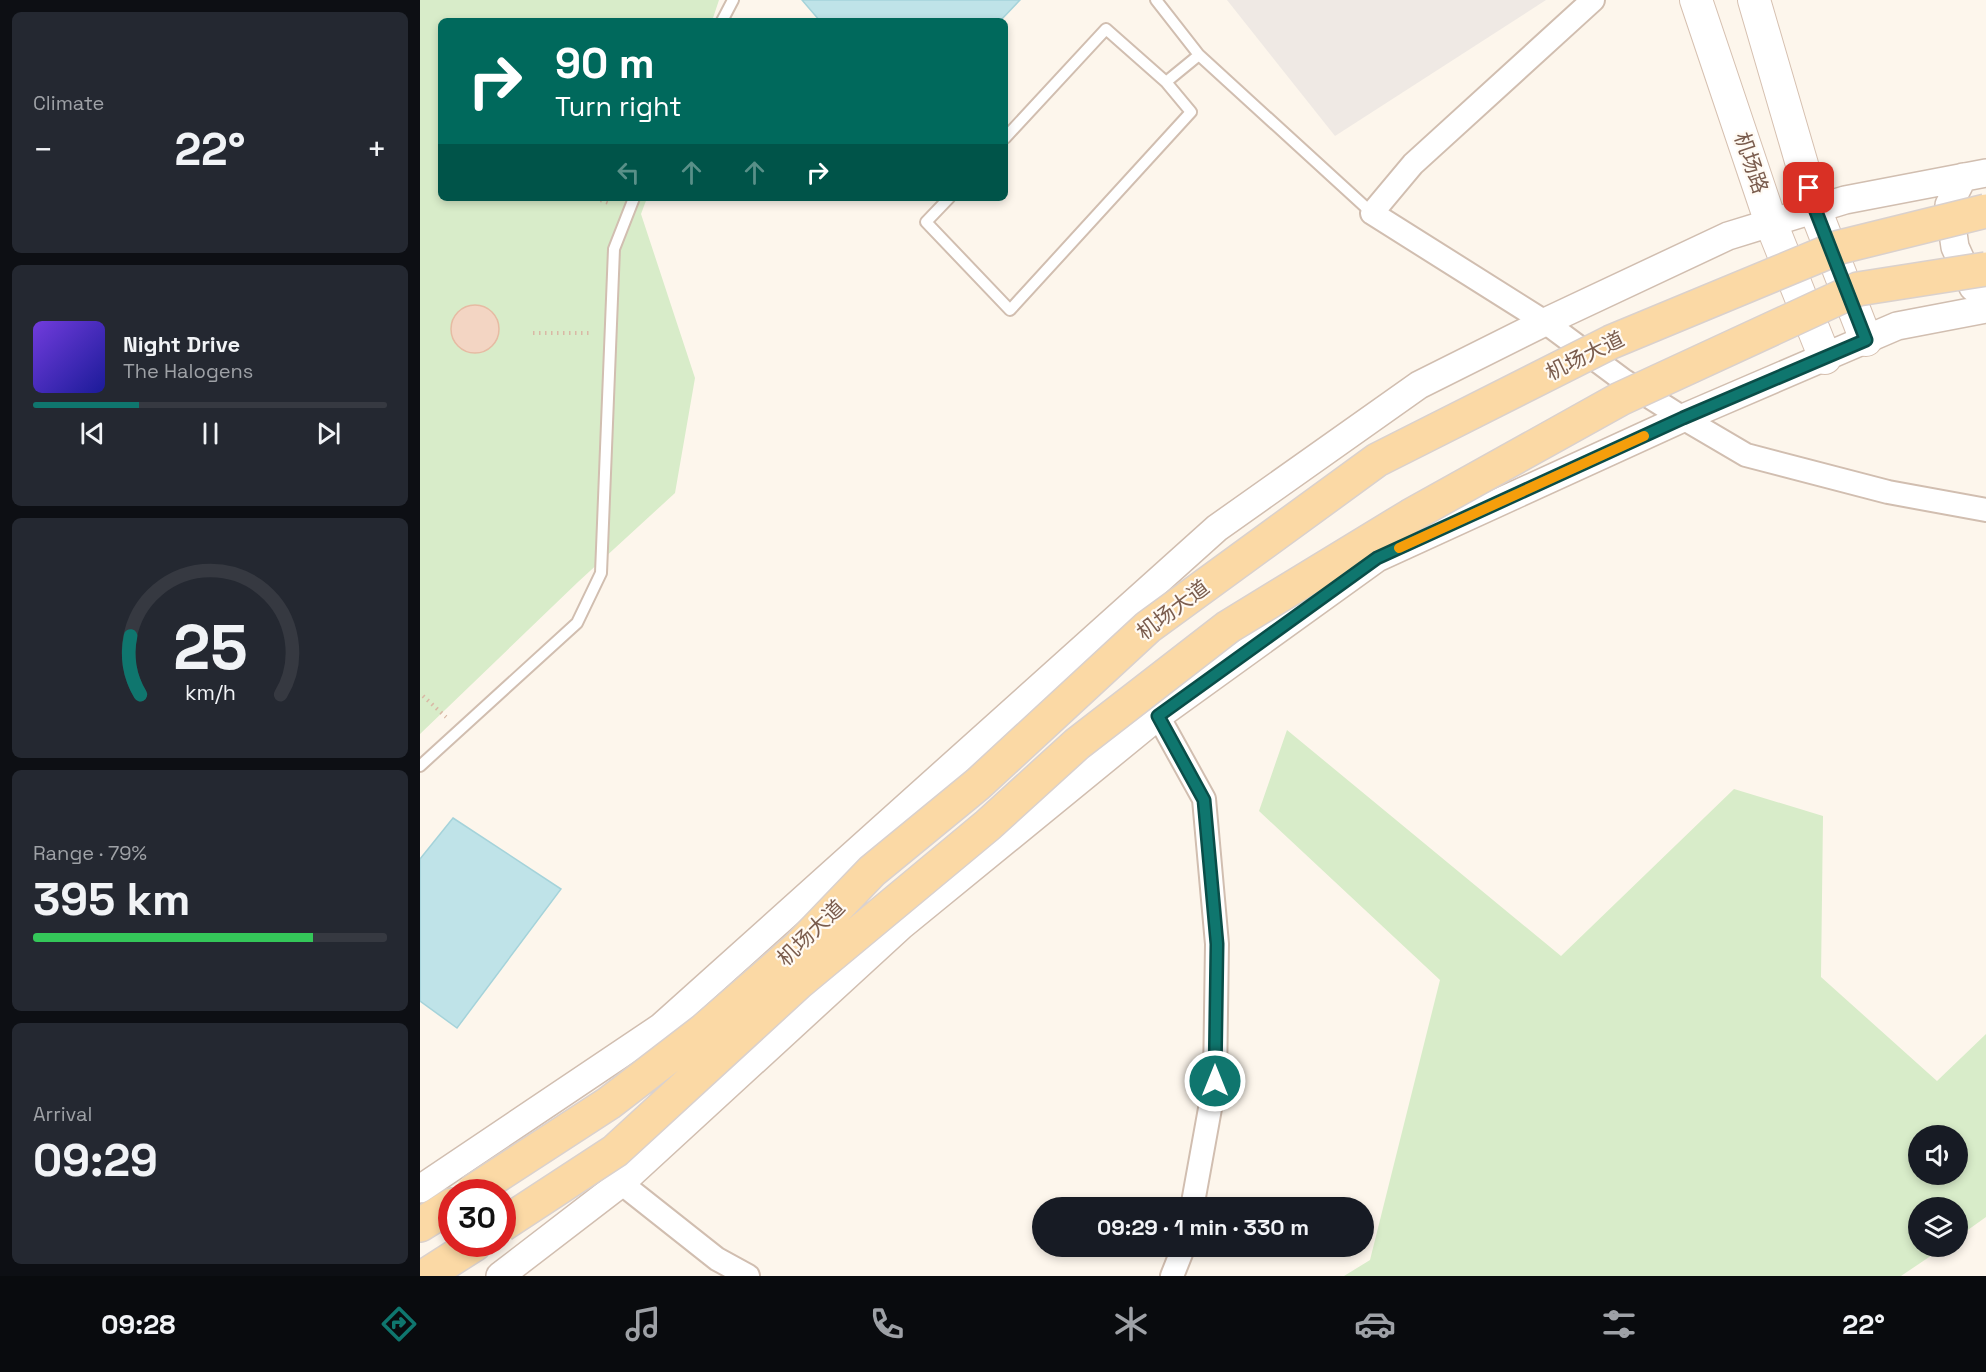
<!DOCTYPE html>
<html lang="en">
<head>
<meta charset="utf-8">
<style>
  :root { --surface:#171b24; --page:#242831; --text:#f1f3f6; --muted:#9ea1a6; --line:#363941; --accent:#0f766e }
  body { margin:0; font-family:"Space Grotesk","Noto Sans SC",sans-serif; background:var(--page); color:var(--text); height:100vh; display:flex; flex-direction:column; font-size:22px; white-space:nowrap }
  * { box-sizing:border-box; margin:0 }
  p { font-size:20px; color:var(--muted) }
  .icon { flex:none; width:33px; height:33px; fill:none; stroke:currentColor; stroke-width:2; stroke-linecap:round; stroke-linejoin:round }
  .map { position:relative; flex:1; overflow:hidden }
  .side { display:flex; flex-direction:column; gap:12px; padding:12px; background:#0d0f14; width:420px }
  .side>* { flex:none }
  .guide { position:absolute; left:18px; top:18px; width:570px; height:183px; border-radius:9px; box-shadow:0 3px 9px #0003; background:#00695c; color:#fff; overflow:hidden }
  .tools { position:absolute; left:1488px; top:1125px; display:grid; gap:12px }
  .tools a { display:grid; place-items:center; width:60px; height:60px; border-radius:50%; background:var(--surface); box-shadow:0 3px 9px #0003; font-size:30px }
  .speed { position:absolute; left:18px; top:1179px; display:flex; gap:12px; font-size:30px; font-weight:700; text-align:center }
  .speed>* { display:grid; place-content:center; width:78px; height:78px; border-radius:50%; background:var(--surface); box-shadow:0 3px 9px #0003; line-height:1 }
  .speed .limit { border:9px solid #d22; background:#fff; color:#111 }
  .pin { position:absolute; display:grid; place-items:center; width:51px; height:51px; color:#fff; margin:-26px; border-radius:12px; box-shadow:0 3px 9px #0006 }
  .me { position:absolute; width:66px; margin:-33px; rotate:0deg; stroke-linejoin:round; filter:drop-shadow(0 0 4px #0008) }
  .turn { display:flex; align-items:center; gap:21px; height:126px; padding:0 18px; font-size:27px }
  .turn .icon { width:78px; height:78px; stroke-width:2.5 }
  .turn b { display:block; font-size:42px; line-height:51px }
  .lanes { display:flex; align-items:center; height:57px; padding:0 18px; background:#0003; justify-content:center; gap:30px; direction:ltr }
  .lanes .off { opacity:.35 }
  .big { font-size:45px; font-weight:700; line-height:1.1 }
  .side .tile { flex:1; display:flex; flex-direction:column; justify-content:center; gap:9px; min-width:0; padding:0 21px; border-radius:9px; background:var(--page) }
  .side .dial { align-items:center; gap:0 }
  .dial svg { height:156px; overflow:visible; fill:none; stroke:var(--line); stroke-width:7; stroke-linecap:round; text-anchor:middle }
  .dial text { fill:var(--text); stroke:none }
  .song { display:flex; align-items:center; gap:18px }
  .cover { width:72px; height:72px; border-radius:9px; background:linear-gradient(135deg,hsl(260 70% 55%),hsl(240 70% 35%)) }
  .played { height:6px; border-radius:3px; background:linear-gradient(90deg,var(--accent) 30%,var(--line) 30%) }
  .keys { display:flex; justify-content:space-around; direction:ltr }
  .heat { display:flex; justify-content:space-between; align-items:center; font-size:33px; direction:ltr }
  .charge { height:9px; border-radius:4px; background:linear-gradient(90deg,#34c759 79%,var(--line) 0) }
  .trip { position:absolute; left:612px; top:1197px; width:342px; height:60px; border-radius:30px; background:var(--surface); box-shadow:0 3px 9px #0003; font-weight:700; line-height:60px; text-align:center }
  .dock { display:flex; height:96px; justify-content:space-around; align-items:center; background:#090b0e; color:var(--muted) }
  .dock .icon { width:42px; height:42px }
  .dock .current { color:var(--accent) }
  .dock b { font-size:27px; color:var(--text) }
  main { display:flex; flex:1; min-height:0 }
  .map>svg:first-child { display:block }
</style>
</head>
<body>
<main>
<section class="side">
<div class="tile"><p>Climate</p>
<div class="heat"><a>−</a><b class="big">22°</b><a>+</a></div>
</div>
<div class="tile">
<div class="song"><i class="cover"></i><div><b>Night Drive</b><p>The Halogens</p></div></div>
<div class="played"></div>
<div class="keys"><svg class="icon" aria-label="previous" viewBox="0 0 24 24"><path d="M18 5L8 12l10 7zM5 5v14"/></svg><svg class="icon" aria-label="pause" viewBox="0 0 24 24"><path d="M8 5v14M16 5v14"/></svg><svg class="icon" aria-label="next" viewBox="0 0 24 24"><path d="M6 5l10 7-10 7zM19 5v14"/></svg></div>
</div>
<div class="tile dial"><svg viewBox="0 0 100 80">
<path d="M14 69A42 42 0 1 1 86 69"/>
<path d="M14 69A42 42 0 0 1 9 39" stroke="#0f766e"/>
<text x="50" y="56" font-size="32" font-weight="700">25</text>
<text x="50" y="72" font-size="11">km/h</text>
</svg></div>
<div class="tile"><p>Range · 79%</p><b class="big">395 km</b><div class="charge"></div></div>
<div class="tile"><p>Arrival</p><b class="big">09:29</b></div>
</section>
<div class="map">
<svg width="1566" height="1276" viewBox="0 0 1566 1276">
  <rect width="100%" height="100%" fill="#fdf6ec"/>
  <path fill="#efe9e4" d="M807,0H1126L915,136Z"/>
  <path fill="#d8ecc9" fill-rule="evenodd" d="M0,0H299L292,21H21V198H227L221,214L275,378L255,493L158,582L0,734Z
    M867,730L1141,956L1314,789L1403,816L1401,977L1517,1081L1566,1034V1217L1538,1237V1208H1498V1246L1524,1247L1481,1276H924L950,1260L1020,980L839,811ZM1498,1136H1538V1174H1498Z"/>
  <path fill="#bfe3e8" stroke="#a5d3da" stroke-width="1.5" d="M382,0H600L580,21H400Z
    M33,818L141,889L37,1028L0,1001V859Z"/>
  <path fill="#f3d5c3" stroke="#e6bba3" stroke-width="1.5" d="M31 329a24 24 0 1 1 48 0a24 24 0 1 1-48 0Z"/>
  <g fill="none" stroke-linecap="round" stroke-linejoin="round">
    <defs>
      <path id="service" d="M736,0L779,55L952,213
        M302,21L313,0
        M746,82L779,55
        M529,198L506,222L590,310L771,112L746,82L686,29L585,138
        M0,766L157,623L181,573L194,249L214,198"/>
      <path id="minor" d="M1173,0L993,164L952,213L1125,322L1203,380L1263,418L1326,455L1468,492L1566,510
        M738,716L784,799L797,944L795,1081L772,1208
        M201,1183L297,1259L328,1276
        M752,1276L764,1246"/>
      <path id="tertiary" d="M1543,177L1529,205L1535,247L1553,287L1566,298
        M0,1189L241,1027L797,528L999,385L1125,322L1308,236L1425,200L1566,173
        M80,1276L201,1183L481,926L738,716L957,558L1263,418L1477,326L1566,309"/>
      <path id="secondary" d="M1276,0L1351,223L1405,358
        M1334,0L1395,209L1446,340"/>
      <path id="primary" d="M0,1225L32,1205
        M5,1276L55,1244"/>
    </defs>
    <use href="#service" stroke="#d1beb0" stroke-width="14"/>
    <use href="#minor" stroke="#d1beb0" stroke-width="26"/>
    <use href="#tertiary" stroke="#d1beb0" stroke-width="30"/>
    <use href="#secondary" stroke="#d6c0b0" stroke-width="34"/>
    <use href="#primary" stroke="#dad1cd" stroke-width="36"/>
    <path stroke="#d9b8a5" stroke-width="4" stroke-dasharray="1.5 4.5" stroke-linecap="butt" d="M175,198L191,204
      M113,333H172
      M3,696L26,717"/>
    <use href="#service" stroke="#fff" stroke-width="10"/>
    <use href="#minor" stroke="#fff" stroke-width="22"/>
    <use href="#tertiary" stroke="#fff" stroke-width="27"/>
    <use href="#secondary" stroke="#fff" stroke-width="32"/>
    <use href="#primary" stroke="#fbd9a5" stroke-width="33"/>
    <defs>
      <path id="primary-bridge" d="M52,1192L189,1103L284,1030L379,947L452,871L558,784L728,627L957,460L1191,342L1420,247L1566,211
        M82,1225L195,1151L378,983L568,825L657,744L808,627L990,516L1200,399L1438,289L1566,269"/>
    </defs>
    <use href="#primary-bridge" stroke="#dad1cd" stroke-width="36" stroke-linecap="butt"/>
    <use href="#primary-bridge" stroke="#fbd9a5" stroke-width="33"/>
  </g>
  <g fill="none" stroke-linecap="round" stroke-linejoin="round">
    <defs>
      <path id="route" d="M795,1081L797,944L784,800L738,716L957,558L1263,418L1446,340L1395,209L1389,188"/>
    </defs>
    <use href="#route" stroke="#0a4d48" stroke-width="15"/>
    <use href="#route" stroke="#0f766e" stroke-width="10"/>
    <path stroke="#f59e0b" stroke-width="10" d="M979,548L1224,436"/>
  </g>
  <g text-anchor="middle" stroke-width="4.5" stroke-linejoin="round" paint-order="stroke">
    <g font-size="21" fill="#7a5c4d" stroke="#fffaf3">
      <text transform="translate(1331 163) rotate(71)" y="7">机场路</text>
      <text transform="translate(1165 356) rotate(-26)" y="7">机场大道</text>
      <text transform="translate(753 610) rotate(-37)" y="7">机场大道</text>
      <text transform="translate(391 933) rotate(-44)" y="7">机场大道</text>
    </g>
  </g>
</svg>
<div class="tools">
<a><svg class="icon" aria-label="sound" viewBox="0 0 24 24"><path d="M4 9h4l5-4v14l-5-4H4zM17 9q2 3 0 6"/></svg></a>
<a><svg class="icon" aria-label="layers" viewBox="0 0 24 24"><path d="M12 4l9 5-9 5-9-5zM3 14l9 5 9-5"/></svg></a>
</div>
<div class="speed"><div class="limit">30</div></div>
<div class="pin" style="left:1389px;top:188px;background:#d93025"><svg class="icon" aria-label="arrive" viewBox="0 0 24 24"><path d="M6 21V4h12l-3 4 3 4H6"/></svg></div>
<svg class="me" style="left:795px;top:1081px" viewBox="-20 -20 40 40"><circle r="17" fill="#0f766e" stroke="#fff" stroke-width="3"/><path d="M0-11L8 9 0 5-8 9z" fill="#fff"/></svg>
<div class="trip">09:29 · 1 min · 330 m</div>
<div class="guide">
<div class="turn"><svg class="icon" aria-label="right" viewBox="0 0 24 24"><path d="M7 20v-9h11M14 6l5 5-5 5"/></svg><div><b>90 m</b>Turn right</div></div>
<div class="lanes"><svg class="icon off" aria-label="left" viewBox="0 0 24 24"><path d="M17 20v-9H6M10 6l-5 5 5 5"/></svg><svg class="icon off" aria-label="ahead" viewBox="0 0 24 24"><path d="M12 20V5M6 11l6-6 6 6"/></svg><svg class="icon off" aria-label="ahead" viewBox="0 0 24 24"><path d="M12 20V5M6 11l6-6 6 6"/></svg><svg class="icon" aria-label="right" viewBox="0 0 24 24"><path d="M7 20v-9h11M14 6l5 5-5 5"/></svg></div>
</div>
</div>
</main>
<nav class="dock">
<b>09:28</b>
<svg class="icon current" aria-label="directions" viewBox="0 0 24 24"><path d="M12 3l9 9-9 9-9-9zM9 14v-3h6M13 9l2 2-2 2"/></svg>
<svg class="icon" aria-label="music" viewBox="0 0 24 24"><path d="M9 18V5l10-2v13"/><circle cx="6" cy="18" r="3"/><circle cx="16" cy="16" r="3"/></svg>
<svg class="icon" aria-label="phone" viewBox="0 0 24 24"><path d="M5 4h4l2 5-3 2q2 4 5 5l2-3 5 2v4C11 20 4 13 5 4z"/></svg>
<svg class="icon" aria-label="climate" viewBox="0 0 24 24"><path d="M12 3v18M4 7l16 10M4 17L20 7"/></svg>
<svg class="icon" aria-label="car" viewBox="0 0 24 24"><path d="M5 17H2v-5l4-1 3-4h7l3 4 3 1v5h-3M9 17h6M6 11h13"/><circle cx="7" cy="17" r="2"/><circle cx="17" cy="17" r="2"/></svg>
<svg class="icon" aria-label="filters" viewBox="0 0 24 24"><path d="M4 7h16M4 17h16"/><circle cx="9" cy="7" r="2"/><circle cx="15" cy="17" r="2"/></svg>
<b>22°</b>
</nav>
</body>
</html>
